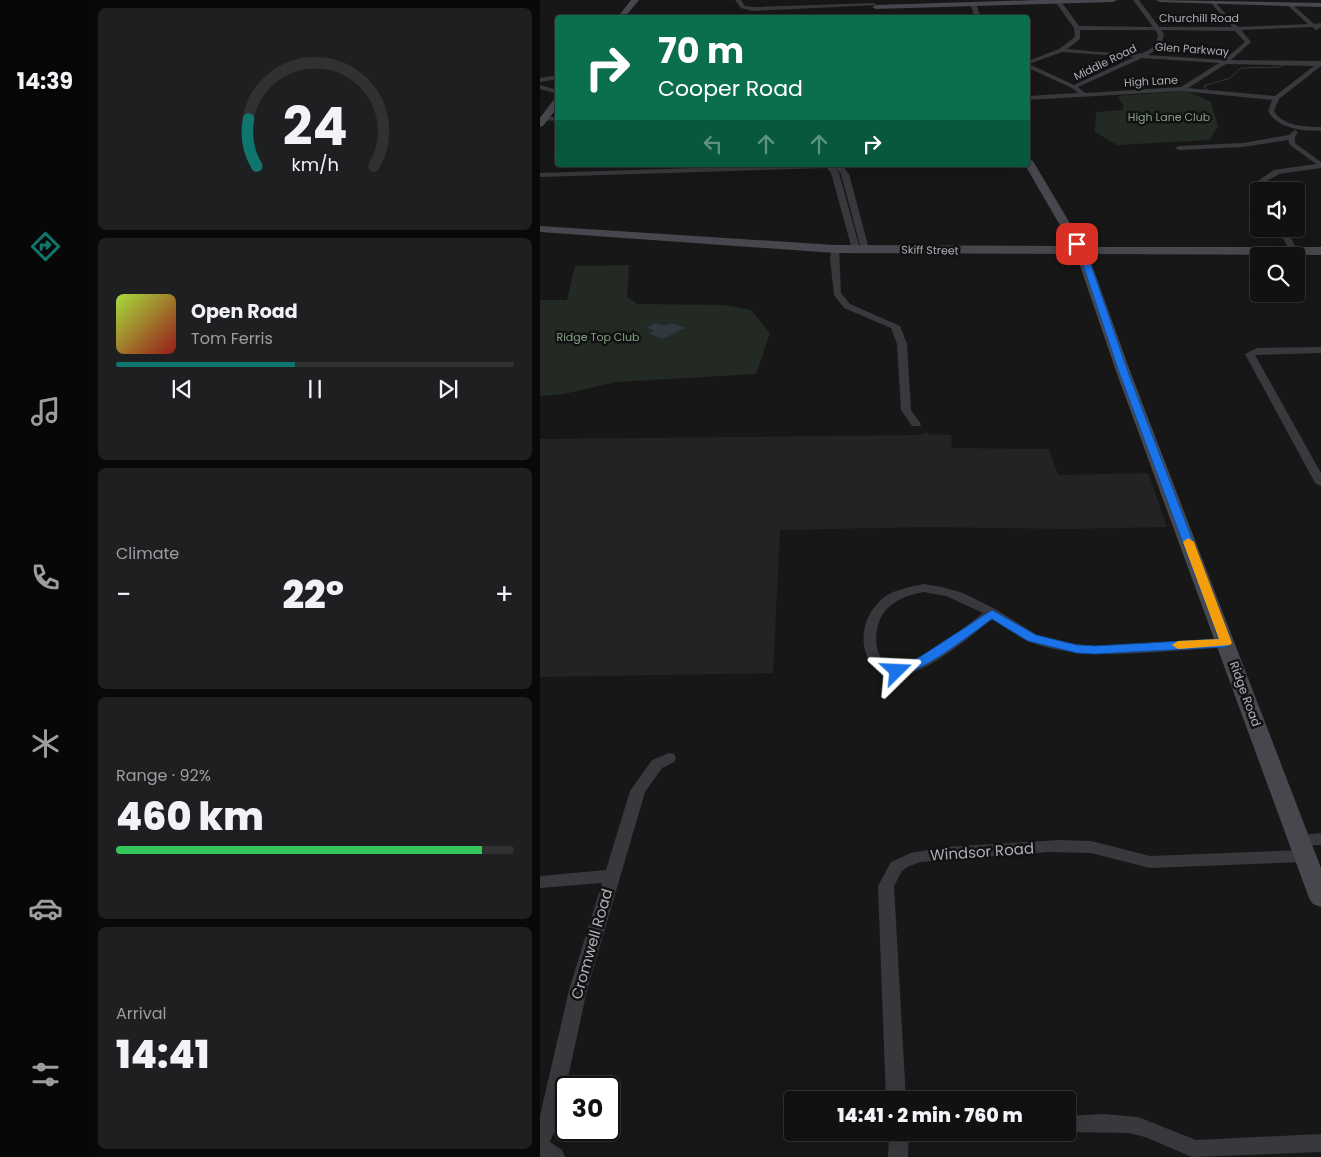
<!DOCTYPE html>
<html lang="en">
<head>
<meta charset="utf-8">
<style>
  :root { --surface:#111112; --page:#1e1f20; --text:#f1f3f6; --muted:#9c9d9f; --line:#303132; --accent:#0f766e }
  body { margin:0; font-family:Poppins,sans-serif; background:var(--page); color:var(--text); height:100vh; display:flex; flex-direction:column; font-size:19px; white-space:nowrap }
  * { box-sizing:border-box; margin:0 }
  p { font-size:16px; color:var(--muted) }
  .icon { flex:none; width:28px; height:28px; fill:none; stroke:currentColor; stroke-width:2; stroke-linecap:round; stroke-linejoin:round }
  .map { position:relative; flex:1; overflow:hidden }
  .sheet { display:flex; flex-direction:column; gap:8px; padding:8px; background:#09090a; width:450px }
  .sheet>* { flex:none }
  .banner { position:absolute; left:15px; top:15px; width:475px; height:152px; border-radius:5px; box-shadow:0 5px 20px #0002,0 0 0 1px var(--line); background:#0b6e4f; color:#fff; overflow:hidden }
  .tools { position:absolute; left:710px; top:182px; display:grid; gap:10px }
  .tools a { display:grid; place-items:center; width:55px; height:55px; border-radius:5px; background:var(--surface); box-shadow:0 5px 20px #0002,0 0 0 1px var(--line); font-size:25px }
  .speed { position:absolute; left:15px; top:1076px; display:flex; gap:10px; font-size:25px; font-weight:700; text-align:center }
  .speed>* { display:grid; place-content:center; width:65px; height:65px; border-radius:50%; background:var(--surface); box-shadow:0 5px 20px #0002,0 0 0 1px var(--line); line-height:1 }
  .speed .limit { border:2px solid #111; border-radius:8px; background:#fff; color:#111 }
  .pin { position:absolute; display:grid; place-items:center; width:42px; height:42px; color:#fff; margin:-21px; border-radius:10px; box-shadow:0 2px 8px #0006 }
  .me { position:absolute; width:55px; margin:-28px; rotate:69deg; stroke-linejoin:round; filter:drop-shadow(0 0 4px #0008) }
  .turn { display:flex; align-items:center; gap:18px; height:105px; padding:0 20px; font-size:22px }
  .turn .icon { width:65px; height:65px; stroke-width:2.5 }
  .turn b { display:block; font-size:35px; line-height:42px }
  .lanes { display:flex; align-items:center; height:48px; padding:0 20px; background:#0003; justify-content:center; gap:25px; direction:ltr }
  .lanes .off { opacity:.35 }
  .big { font-size:38px; font-weight:800; line-height:1.1 }
  .sheet .card { flex:1; display:flex; flex-direction:column; justify-content:center; gap:8px; min-width:0; padding:0 18px; border-radius:8px; background:var(--page) }
  .sheet .dial { align-items:center; gap:0 }
  .dial svg { height:130px; overflow:visible; fill:none; stroke:var(--line); stroke-width:7; stroke-linecap:round; text-anchor:middle }
  .dial text { fill:var(--text); stroke:none }
  .song { display:flex; align-items:center; gap:15px }
  .cover { width:60px; height:60px; border-radius:8px; background:linear-gradient(135deg,hsl(80 70% 55%),hsl(0 70% 35%)) }
  .played { height:5px; border-radius:2px; background:linear-gradient(90deg,var(--accent) 45%,var(--line) 45%) }
  .keys { display:flex; justify-content:space-around; direction:ltr }
  .heat { display:flex; justify-content:space-between; align-items:center; font-size:28px; direction:ltr }
  .charge { height:8px; border-radius:4px; background:linear-gradient(90deg,#34c759 92%,var(--line) 0) }
  .trip { position:absolute; left:244px; top:1091px; width:292px; height:50px; border-radius:5px; background:var(--surface); box-shadow:0 5px 20px #0002,0 0 0 1px var(--line); font-weight:800; line-height:50px; text-align:center }
  main { display:flex; flex:1; min-height:0 }
  .tab-bar { display:flex; flex-direction:column; width:90px; justify-content:space-around; align-items:center; background:#070707; color:var(--muted) }
  .tab-bar .icon { width:35px; height:35px }
  .tab-bar .selected { color:var(--accent) }
  .tab-bar b { font-size:22px; color:var(--text) }
  .map>svg:first-child { display:block }
</style>
</head>
<body>
<main>
<nav class="tab-bar">
<b>14:39</b>
<svg class="icon selected" aria-label="directions" viewBox="0 0 24 24"><path d="M12 3l9 9-9 9-9-9zM9 14v-3h6M13 9l2 2-2 2"/></svg>
<svg class="icon" aria-label="music" viewBox="0 0 24 24"><path d="M9 18V5l10-2v13"/><circle cx="6" cy="18" r="3"/><circle cx="16" cy="16" r="3"/></svg>
<svg class="icon" aria-label="phone" viewBox="0 0 24 24"><path d="M5 4h4l2 5-3 2q2 4 5 5l2-3 5 2v4C11 20 4 13 5 4z"/></svg>
<svg class="icon" aria-label="climate" viewBox="0 0 24 24"><path d="M12 3v18M4 7l16 10M4 17L20 7"/></svg>
<svg class="icon" aria-label="car" viewBox="0 0 24 24"><path d="M5 17H2v-5l4-1 3-4h7l3 4 3 1v5h-3M9 17h6M6 11h13"/><circle cx="7" cy="17" r="2"/><circle cx="17" cy="17" r="2"/></svg>
<svg class="icon" aria-label="filters" viewBox="0 0 24 24"><path d="M4 7h16M4 17h16"/><circle cx="9" cy="7" r="2"/><circle cx="15" cy="17" r="2"/></svg>
</nav>
<section class="sheet">
<div class="card dial"><svg viewBox="0 0 100 80">
<path d="M14 69A42 42 0 1 1 86 69"/>
<path d="M14 69A42 42 0 0 1 9 40" stroke="#0f766e"/>
<text x="50" y="56" font-size="32" font-weight="700">24</text>
<text x="50" y="72" font-size="11">km/h</text>
</svg></div>
<div class="card">
<div class="song"><i class="cover"></i><div><b>Open Road</b><p>Tom Ferris</p></div></div>
<div class="played"></div>
<div class="keys"><svg class="icon" aria-label="previous" viewBox="0 0 24 24"><path d="M18 5L8 12l10 7zM5 5v14"/></svg><svg class="icon" aria-label="pause" viewBox="0 0 24 24"><path d="M8 5v14M16 5v14"/></svg><svg class="icon" aria-label="next" viewBox="0 0 24 24"><path d="M6 5l10 7-10 7zM19 5v14"/></svg></div>
</div>
<div class="card"><p>Climate</p>
<div class="heat"><a>−</a><b class="big">22°</b><a>+</a></div>
</div>
<div class="card"><p>Range · 92%</p><b class="big">460 km</b><div class="charge"></div></div>
<div class="card"><p>Arrival</p><b class="big">14:41</b></div>
</section>
<div class="map">
<svg width="781" height="1157" viewBox="0 0 781 1157">
  <rect width="100%" height="100%" fill="#171718"/>
  <path fill="#232325" d="M387,432L388,434L411,435L412,448L509,449L518,475L608,473L627,527L529,529L388,527L240,530L233,673L0,677V439L378,435Z"/>
  <path fill="#232a24" d="M647,91L671,102L678,126L670,140L577,145L555,132L556,112L583,110V105L577,96Z
    M89,265L87,297L97,304L184,305L211,310L230,333L216,374L76,382L24,394L0,396V300H27L35,266Z"/>
  <path fill="#313940" d="M116,323L124,326L132,323L145,328L123,339L109,333L114,331L107,327Z"/>
  <g fill="none" stroke-linecap="round" stroke-linejoin="round">
    <path stroke="#313940" stroke-width="1" d="M667,90L664,86L690,78L701,68L739,67L746,64"/>
    <path fill="#38393d" fill-rule="evenodd" d="M195,0H201L205,6L213,7L334,3L337,5L213,11L201,8Z
      M514,0H520L539,26L613,27L593,0H599L619,27H692L671,3L673,0L698,27L768,24L747,5L752,4L774,24L781,23V27L776,30L772,27L701,30L711,42L691,60L781,61V66L739,99L734,111C742,126 766,127 781,127V131C763,131 737,129 728,111L732,100L642,91L488,100V96L538,93L532,88L488,68V61L519,49L535,37L534,28ZM540,30H615L618,34C617,44 612,50 602,53C592,56 540,50 527,49L540,39ZM621,30L695,31L705,42L684,60L608,55C618,49 622,46 624,34ZM522,52L594,57L534,85L489,64ZM602,58L679,63L641,87L545,93L538,87ZM686,64L774,66L735,96L648,88Z
      M433,2L436,4L441,18H435L430,4Z
      M18,75V79L0,82V78Z
      M0,85L18,90V94L0,89Z
      M4,117H18V121L2,120L1,119Z
      M755,130L758,132L755,137V143L781,162V168L739,174L727,181L726,191H718L719,180L734,170L776,164L750,145L748,140L703,147L639,150L635,148L639,146L703,143L749,135Z
      M250,165L295,166L299,173L320,249L319,251L312,249L291,173L287,168L0,177V173Z
      M294,165H302L309,174L329,249L328,251L321,249L301,174Z
      M738,229H746L758,251L757,253H751Z
      M292,247L299,249L301,293L310,304L360,326L367,344L371,410L381,424L380,426H372L361,410L357,344L351,328L304,308L294,295L290,258Z
      M781,347V353L715,355L781,473V486L775,483L705,354L717,348Z
      M383,584L402,587L423,593L457,610L497,635L520,642L555,646L686,639L693,643L686,647C627,650 543,664 488,641C476,636 464,626 452,619C432,635 390,671 365,674C321,681 312,630 338,603C349,590 367,588 383,584ZM383,592L406,596L443,613C426,626 383,662 363,666C330,672 330,622 349,607C359,598 370,595 383,592Z
      M129,753L134,754L136,758L134,762L122,768L105,792L47,990L19,1119L10,1142L22,1150L25,1157H0V1116L29,990L62,883L0,888V876L66,870L90,791L112,760Z
      M781,833V845L759,846L753,844L751,840L753,836Z
      M519,840L551,841L610,856L765,850L771,852L773,856L771,860L765,862L610,868L551,853L508,852L381,862L369,866L362,871L354,886L366,1100H346L338,886L351,862L371,853L405,847Z
      M563,1114L598,1117L656,1140L781,1134V1152L652,1157L605,1137L589,1133L524,1132H528V1116Z
      M349,1132H369L368,1157H348Z"/>
    <path fill="#46484d" fill-rule="evenodd" d="M91,0H99L84,18H77Z
      M498,0H577L573,2L336,9L332,7L336,5Z
      M616,0L781,3V7L620,2Z
      M18,97V107L3,126L0,127V118L15,98Z
      M488,158L493,161L544,247H781V255L548,254L590,371L781,868V907L773,904L769,898L576,371L536,254L295,253L0,232V226L295,245L532,246L485,165H488Z"/>
  </g>
  <path fill="#1a73e8" stroke="#114b97" d="M534,243H540L551,265L588,372L692,643L686,647L555,654L537,653L488,641L452,619C433,632 375,680 353,674L351,671L353,668L367,664L383,655L452,610L496,635L537,645L555,646L679,639L579,372L543,265L533,244Z"/>
  <path fill="#f59e0b" d="M648,538L654,542L692,643L690,645L638,649L632,645L638,641L679,639L643,542Z"/>
  <g text-anchor="middle" stroke-width="5" stroke-linejoin="round" paint-order="stroke">
    <g font-size="11" fill="#aaaeb7" stroke="#121213">
      <text x="659" y="22">Churchill Road</text>
      <text transform="translate(652 49) rotate(4)" y="4">Glen Parkway</text>
      <text transform="translate(565 62) rotate(-26)" y="4">Middle Road</text>
      <text transform="translate(611 81) rotate(-3)" y="4">High Lane</text>
      <text transform="translate(390 250) rotate(1)" y="4">Skiff Street</text>
    </g>
    <g font-size="11" fill="#83a085" stroke="#121213">
      <text x="629" y="121">High Lane Club</text>
      <text x="58" y="341">Ridge Top Club</text>
    </g>
    <g font-size="12" fill="#aaaeb7" stroke="#121213">
      <text transform="translate(705 694) rotate(70)" y="4">Ridge Road</text>
    </g>
    <g font-size="15" fill="#aaaeb7" stroke="#121213">
      <text transform="translate(442 852) rotate(-4)" y="5">Windsor Road</text>
      <text transform="translate(52 944) rotate(-74)" y="5">Cromwell Road</text>
    </g>
  </g>
</svg>
<div class="tools">
<a><svg class="icon" aria-label="sound" viewBox="0 0 24 24"><path d="M4 9h4l5-4v14l-5-4H4zM17 9q2 3 0 6"/></svg></a>
<a><svg class="icon" aria-label="search" viewBox="0 0 24 24"><circle cx="10" cy="10" r="6"/><path d="M15 15l6 6"/></svg></a>
</div>
<div class="speed"><div class="limit">30</div></div>
<div class="pin" style="left:537px;top:244px;background:#d93025"><svg class="icon" aria-label="arrive" viewBox="0 0 24 24"><path d="M6 21V4h12l-3 4 3 4H6"/></svg></div>
<svg class="me" style="left:357px;top:671px" viewBox="-20 -20 40 40"><path d="M0-17L14 15 0 8-14 15z" fill="#1a73e8" stroke="#fff" stroke-width="4"/></svg>
<div class="trip">14:41 · 2 min · 760 m</div>
<div class="banner">
<div class="turn"><svg class="icon" aria-label="right" viewBox="0 0 24 24"><path d="M7 20v-9h11M14 6l5 5-5 5"/></svg><div><b>70 m</b>Cooper Road</div></div>
<div class="lanes"><svg class="icon off" aria-label="left" viewBox="0 0 24 24"><path d="M17 20v-9H6M10 6l-5 5 5 5"/></svg><svg class="icon off" aria-label="ahead" viewBox="0 0 24 24"><path d="M12 20V5M6 11l6-6 6 6"/></svg><svg class="icon off" aria-label="ahead" viewBox="0 0 24 24"><path d="M12 20V5M6 11l6-6 6 6"/></svg><svg class="icon" aria-label="right" viewBox="0 0 24 24"><path d="M7 20v-9h11M14 6l5 5-5 5"/></svg></div>
</div>
</div>
</main>
</body>
</html>
